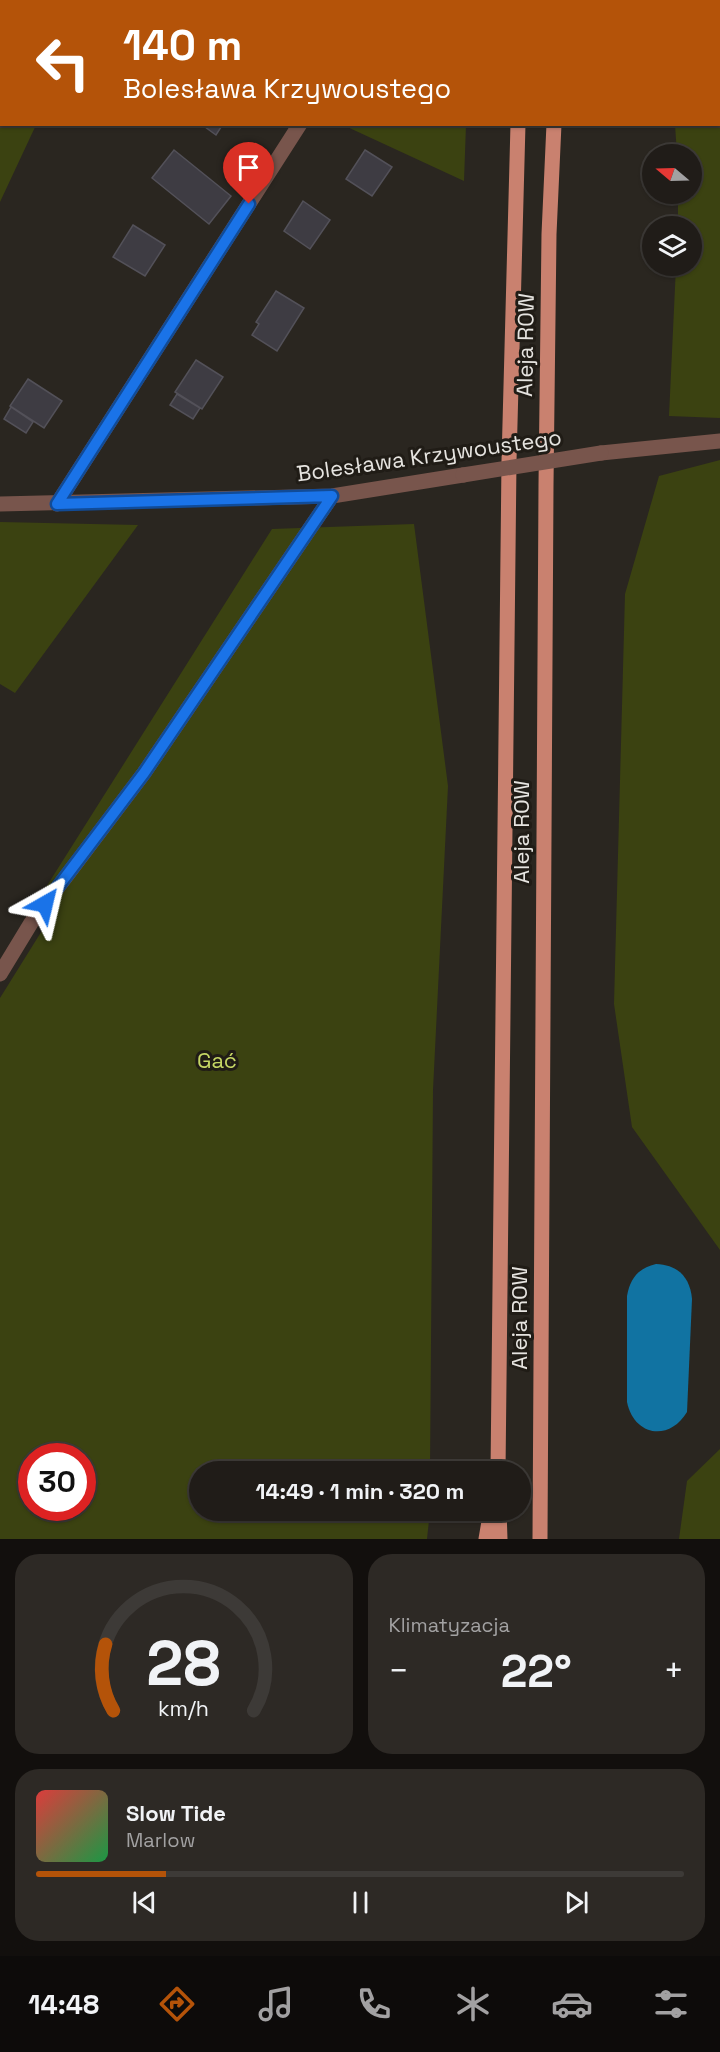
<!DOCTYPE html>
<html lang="pl">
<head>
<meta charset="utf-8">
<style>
  :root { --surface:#201c18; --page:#2d2925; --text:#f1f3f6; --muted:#a2a1a2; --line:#3d3a37; --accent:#b45309 }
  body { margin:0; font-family:"Space Grotesk",sans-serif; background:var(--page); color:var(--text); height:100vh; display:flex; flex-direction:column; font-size:22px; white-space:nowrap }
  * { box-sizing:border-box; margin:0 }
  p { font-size:20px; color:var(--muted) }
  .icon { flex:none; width:33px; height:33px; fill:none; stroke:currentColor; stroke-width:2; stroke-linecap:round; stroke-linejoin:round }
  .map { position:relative; height:1539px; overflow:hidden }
  .sheet { display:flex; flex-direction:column; gap:15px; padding:15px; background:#120f0d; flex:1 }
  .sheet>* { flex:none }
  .top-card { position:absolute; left:0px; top:0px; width:720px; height:126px; box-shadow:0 2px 4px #0004,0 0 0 2px var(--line); background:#b45309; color:#fff; overflow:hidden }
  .needle { width:39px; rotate:289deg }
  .buttons { position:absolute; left:642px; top:144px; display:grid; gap:12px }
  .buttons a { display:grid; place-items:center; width:60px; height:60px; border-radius:50%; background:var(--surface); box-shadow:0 2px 4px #0004,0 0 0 2px var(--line); font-size:30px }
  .speed { position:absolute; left:18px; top:1443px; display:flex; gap:12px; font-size:30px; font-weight:700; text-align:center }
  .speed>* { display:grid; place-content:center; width:78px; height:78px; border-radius:50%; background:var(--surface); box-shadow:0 2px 4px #0004,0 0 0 2px var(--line); line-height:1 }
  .speed .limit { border:9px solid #d22; background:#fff; color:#111 }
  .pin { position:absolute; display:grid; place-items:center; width:51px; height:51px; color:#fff; margin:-62px -26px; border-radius:50% 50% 50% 0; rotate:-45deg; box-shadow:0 0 6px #0007 }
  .pin .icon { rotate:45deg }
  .me { position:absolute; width:66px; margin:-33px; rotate:37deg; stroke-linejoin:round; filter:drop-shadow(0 0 4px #0008) }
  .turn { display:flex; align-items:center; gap:21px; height:126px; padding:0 24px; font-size:27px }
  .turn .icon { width:78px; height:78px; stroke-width:2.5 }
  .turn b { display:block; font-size:42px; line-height:51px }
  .big { font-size:45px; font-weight:600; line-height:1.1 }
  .sheet .widget { flex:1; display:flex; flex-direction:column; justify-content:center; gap:9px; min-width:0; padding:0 21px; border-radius:24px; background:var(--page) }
  .sheet .dial { align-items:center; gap:0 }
  .dial svg { height:156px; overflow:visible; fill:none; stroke:var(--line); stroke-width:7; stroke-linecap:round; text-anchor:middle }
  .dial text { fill:var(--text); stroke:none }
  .song { display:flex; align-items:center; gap:18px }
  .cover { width:72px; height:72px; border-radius:9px; background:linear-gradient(135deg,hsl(0 70% 55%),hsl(140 70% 35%)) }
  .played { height:6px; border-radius:3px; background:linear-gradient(90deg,var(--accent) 20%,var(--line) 20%) }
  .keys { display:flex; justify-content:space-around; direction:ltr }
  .heat { display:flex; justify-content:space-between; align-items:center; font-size:33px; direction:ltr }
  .sheet .tiles { flex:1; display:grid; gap:15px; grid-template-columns:1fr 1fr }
  .widget:last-child { grid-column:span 2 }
  .trip { position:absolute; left:189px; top:1461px; width:342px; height:60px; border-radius:30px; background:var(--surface); box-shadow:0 2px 4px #0004,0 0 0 2px var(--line); font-weight:600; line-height:60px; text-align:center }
  .tab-bar { display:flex; height:96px; justify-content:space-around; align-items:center; background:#0d0b0a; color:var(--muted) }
  .tab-bar .icon { width:42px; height:42px }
  .tab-bar .active { color:var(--accent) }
  .tab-bar b { font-size:27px; color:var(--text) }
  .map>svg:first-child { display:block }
</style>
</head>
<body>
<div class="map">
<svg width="720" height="1539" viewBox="0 0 720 1539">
  <rect width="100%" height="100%" fill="#2a2620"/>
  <path fill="#3b4211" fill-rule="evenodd" d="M162,0H471L164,2Z
    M670,0H720V418L669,416L676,266H692V226H678V194H692V154H677L675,125L718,124V2Z
    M0,79L2,124L36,125L0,202Z
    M343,125H466L464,181Z
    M720,460V1250L632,1127L614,1004L625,594L659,476Z
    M0,522L138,525L15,693L0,684Z
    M414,524L448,786L433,1090L430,1471L200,1472V1510L430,1511L427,1539H0V998L43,929V892L272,529ZM32,1456H82V1508H32Z
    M720,1449V1539H679L687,1481Z"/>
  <path fill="#1173a2" d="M656,1264C678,1265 690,1277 692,1299L687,1412C669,1442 634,1436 627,1402V1296C630,1279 638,1268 656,1264Z"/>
  <path fill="#3e3c43" stroke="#535159" stroke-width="1.5" d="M201,124H223L216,135Z
    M174,150L231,196L209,224L152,178Z
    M365,150L392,167L372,196L346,179Z
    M303,201L330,220L310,249L284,231Z
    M133,225L165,245L145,276L113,257Z
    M276,291L304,308L277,351L252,335L259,324L256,322Z
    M196,360L223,377L202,409L175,392Z
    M28,379L62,401L44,428L10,406Z
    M177,394L200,408L193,419L170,405Z
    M11,407L33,422L26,433L4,419Z"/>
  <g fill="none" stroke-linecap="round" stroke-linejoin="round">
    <path stroke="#78554c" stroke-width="15" d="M601,453L720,441
      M0,504L332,496L463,475
      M57,504L300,124
      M0,974L31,923L144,773L332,496"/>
    <path stroke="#c9816f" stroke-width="15" d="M523,2V0
      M564,2V0
      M498,1472L509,461L518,124
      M499,1510L500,1539
      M486,1539L491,1510
      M540,1539L546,485L549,234L554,124"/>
    <path stroke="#78554c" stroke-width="15" d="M463,475L601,453"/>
  </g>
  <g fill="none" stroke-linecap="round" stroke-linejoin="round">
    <defs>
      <path id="route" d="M45,904L144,773L332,496L57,504L249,204"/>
    </defs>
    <use href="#route" stroke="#114b97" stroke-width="15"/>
    <use href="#route" stroke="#1a73e8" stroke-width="10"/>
  </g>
  <g text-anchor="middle" stroke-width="6" stroke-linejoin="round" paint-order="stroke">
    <g font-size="22" fill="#e6e4e0" stroke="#201c16">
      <text transform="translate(525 345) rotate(-89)" y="8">Aleja ROW</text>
      <text transform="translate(429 455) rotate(-8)" y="8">Bolesława Krzywoustego</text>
      <text transform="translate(521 832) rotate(-90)" y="8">Aleja ROW</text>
      <text transform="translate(519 1318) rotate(-90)" y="8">Aleja ROW</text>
    </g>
    <g font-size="22" fill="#c5d664" stroke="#201c16">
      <text x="217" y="1068">Gać</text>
    </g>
  </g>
</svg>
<div class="buttons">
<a><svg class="needle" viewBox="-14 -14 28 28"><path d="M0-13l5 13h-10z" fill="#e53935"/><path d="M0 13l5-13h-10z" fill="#a2a1a2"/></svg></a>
<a><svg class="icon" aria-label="layers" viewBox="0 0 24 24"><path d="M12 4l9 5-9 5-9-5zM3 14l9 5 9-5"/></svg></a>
</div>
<div class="speed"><div class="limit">30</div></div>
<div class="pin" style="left:249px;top:204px;background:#d93025"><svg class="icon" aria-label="arrive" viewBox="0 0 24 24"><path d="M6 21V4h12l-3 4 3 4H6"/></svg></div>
<svg class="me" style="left:45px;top:904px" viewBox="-20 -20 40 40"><path d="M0-17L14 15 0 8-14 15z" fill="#1a73e8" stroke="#fff" stroke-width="4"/></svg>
<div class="trip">14:49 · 1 min · 320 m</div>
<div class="top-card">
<div class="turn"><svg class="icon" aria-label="left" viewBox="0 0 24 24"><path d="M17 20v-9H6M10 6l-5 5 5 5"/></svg><div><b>140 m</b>Bolesława Krzywoustego</div></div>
</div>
</div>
<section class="sheet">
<div class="tiles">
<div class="widget dial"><svg viewBox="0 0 100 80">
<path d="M14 69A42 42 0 1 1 86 69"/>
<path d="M14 69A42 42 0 0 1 10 35" stroke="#b45309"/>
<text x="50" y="56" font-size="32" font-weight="700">28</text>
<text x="50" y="72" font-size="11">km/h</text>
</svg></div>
<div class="widget"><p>Klimatyzacja</p>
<div class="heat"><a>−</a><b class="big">22°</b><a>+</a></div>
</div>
<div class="widget">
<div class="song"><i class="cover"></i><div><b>Slow Tide</b><p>Marlow</p></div></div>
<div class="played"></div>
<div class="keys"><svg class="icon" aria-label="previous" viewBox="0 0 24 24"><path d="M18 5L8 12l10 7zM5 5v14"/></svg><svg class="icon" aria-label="pause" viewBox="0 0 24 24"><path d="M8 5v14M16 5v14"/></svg><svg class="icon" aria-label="next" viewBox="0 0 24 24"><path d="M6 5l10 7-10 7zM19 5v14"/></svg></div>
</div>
</div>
</section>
<nav class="tab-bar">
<b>14:48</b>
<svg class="icon active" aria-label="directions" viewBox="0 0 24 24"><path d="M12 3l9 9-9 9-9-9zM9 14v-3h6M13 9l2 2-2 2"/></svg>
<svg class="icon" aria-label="music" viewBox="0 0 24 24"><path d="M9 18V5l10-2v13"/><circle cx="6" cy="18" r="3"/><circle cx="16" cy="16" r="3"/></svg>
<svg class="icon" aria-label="phone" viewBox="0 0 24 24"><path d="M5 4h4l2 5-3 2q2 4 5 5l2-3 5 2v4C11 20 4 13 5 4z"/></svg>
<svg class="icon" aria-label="climate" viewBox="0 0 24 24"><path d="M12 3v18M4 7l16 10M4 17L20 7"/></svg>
<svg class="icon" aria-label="car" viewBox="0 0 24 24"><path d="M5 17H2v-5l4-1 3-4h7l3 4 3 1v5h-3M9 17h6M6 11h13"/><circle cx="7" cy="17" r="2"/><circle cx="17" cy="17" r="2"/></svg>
<svg class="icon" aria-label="filters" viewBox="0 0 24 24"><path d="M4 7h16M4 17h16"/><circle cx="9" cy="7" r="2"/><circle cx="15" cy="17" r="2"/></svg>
</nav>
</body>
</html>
